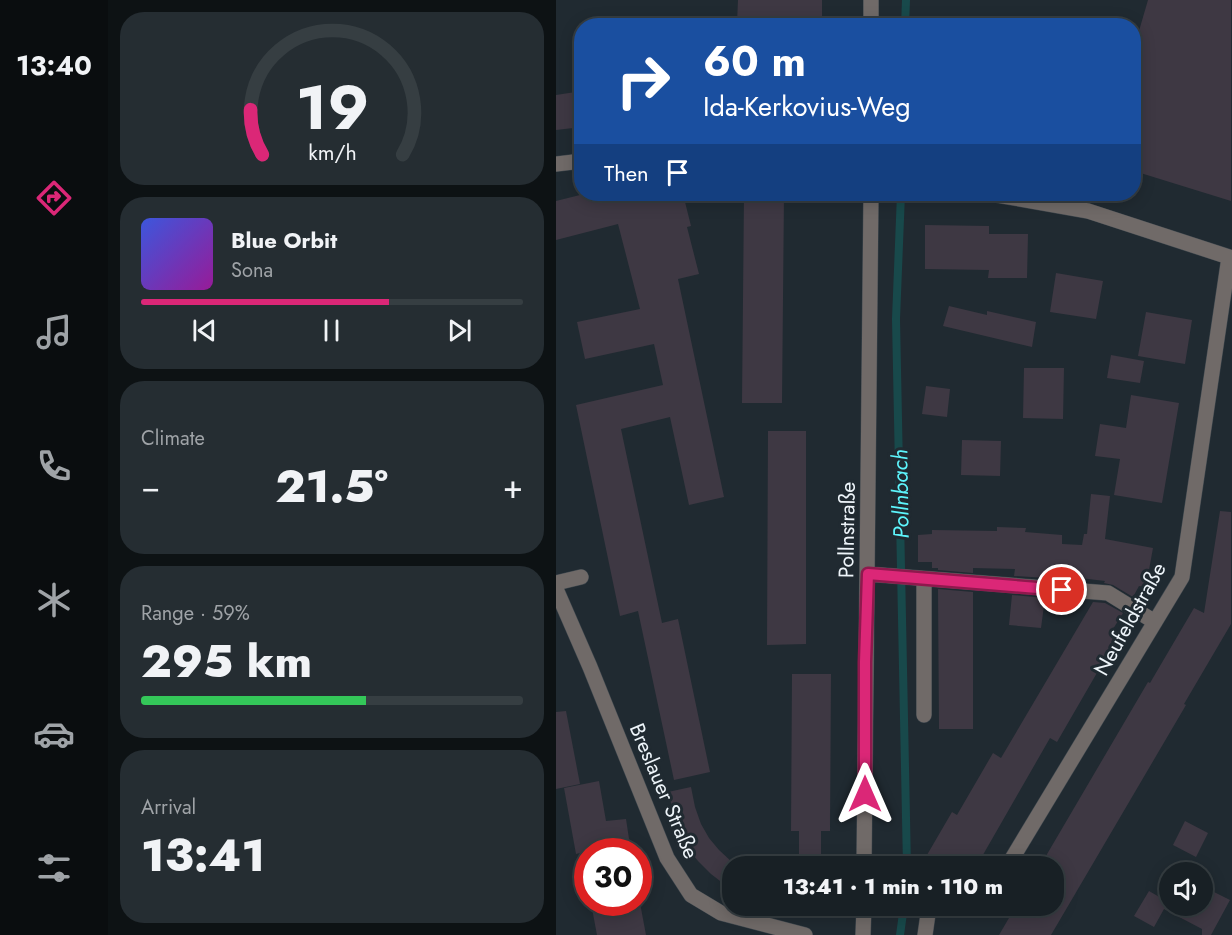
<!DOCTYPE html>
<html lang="en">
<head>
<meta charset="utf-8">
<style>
  :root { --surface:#182025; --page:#252d32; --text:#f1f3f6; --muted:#9fa3a7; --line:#363e42; --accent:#db2777 }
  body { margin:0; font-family:Jost,sans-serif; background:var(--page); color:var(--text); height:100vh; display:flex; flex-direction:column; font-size:22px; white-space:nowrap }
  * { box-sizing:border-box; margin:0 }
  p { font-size:20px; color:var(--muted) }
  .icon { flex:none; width:33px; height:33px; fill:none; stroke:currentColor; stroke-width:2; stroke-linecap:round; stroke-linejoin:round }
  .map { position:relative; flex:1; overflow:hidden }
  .side { display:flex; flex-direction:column; gap:12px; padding:12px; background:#0d1214; width:448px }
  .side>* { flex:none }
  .banner { position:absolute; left:18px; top:18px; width:567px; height:183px; border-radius:24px; box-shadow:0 3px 15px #0003,0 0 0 2px var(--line); background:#1a4fa0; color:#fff; overflow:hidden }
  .fabs { position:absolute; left:603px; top:862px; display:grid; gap:12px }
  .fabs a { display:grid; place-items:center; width:54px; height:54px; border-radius:50%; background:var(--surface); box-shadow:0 3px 15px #0003,0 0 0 2px var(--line); font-size:30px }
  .speed { position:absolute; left:18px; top:838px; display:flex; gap:12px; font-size:30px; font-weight:700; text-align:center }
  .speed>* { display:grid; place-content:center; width:78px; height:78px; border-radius:50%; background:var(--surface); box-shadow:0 3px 15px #0003,0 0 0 2px var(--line); line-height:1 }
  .speed .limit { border:9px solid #d22; background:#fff; color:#111 }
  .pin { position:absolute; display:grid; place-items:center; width:51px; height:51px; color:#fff; margin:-26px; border:3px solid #fff; border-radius:50%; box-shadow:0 2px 6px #0007 }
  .me { position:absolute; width:66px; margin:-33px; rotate:0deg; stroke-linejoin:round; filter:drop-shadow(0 0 4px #0008) }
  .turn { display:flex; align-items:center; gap:21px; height:126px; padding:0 30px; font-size:27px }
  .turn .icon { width:78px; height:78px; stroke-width:2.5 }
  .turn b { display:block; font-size:42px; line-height:51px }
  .then { display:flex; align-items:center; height:57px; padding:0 30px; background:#0003; gap:12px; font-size:22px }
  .big { font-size:45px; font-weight:800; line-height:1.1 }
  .side .widget { flex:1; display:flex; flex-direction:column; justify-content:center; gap:9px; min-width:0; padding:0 21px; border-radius:24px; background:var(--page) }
  .side .dial { align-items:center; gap:0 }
  .dial svg { height:156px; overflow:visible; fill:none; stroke:var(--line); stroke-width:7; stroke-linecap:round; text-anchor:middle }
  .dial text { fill:var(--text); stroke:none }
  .song { display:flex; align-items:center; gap:18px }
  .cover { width:72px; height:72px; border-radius:9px; background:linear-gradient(135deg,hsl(230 70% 55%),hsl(300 70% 35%)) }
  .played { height:6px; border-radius:3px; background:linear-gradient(90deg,var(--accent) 65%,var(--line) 65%) }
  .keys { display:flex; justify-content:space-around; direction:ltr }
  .heat { display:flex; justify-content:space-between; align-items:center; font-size:33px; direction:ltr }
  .charge { height:9px; border-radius:4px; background:linear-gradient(90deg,#34c759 59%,var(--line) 0) }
  .trip { position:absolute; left:166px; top:856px; width:342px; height:60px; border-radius:24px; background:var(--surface); box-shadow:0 3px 15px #0003,0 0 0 2px var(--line); font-weight:800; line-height:60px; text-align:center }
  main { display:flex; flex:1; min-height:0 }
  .dock { display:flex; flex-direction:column; width:108px; justify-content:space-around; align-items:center; background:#0a0d0f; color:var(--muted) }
  .dock .icon { width:42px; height:42px }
  .dock .active { color:var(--accent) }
  .dock b { font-size:27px; color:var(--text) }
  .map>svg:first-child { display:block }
</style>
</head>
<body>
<main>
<nav class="dock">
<b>13:40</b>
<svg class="icon active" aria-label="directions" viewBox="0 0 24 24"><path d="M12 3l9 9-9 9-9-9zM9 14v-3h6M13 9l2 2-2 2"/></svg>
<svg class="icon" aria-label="music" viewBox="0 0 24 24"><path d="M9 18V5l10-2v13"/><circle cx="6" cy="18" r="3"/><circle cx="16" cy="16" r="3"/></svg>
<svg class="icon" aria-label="phone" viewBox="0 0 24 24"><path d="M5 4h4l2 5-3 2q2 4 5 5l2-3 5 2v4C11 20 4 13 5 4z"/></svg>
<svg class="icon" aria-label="climate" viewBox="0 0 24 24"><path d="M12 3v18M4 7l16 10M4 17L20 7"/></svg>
<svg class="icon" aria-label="car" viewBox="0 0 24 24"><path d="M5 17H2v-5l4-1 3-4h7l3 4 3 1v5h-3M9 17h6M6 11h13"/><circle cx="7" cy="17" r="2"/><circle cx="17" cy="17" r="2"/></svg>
<svg class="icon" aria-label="filters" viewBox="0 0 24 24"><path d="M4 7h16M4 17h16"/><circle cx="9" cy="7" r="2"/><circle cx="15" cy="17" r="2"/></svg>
</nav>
<section class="side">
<div class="widget dial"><svg viewBox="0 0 100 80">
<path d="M14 69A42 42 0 1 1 86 69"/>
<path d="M14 69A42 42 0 0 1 8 46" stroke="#db2777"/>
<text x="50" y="56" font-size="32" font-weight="700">19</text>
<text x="50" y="72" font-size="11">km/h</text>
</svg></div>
<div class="widget">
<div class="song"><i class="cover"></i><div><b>Blue Orbit</b><p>Sona</p></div></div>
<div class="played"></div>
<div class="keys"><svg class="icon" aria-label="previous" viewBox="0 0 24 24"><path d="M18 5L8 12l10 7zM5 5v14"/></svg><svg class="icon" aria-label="pause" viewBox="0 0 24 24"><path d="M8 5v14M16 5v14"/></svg><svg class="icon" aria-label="next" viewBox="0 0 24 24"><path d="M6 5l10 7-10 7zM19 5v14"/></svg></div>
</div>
<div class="widget"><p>Climate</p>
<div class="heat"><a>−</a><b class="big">21.5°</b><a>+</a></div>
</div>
<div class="widget"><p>Range · 59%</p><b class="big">295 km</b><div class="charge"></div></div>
<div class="widget"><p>Arrival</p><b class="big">13:41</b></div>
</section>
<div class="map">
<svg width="676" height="935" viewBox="0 0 676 935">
  <rect width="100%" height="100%" fill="#202a31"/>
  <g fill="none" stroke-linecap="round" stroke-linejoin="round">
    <path stroke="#18494b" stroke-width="8" d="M349,26L350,0
      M345,194L340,319L351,867
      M344,935L348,906"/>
  </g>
  <path fill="#3e3843" d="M182,0H266V26L181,23Z
    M592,0H675V201L578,171V48Z
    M26,91V127L0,130V95Z
    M28,194H55L56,200L81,194H127L135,226L131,227L143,274L122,279L168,497L133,505L114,417L65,429L106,623L122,619L154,772L118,780L82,611L64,616L20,405L107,385L98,344L29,359L21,322L84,309L62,224L0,240V201Z
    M188,194H228L226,403H186Z
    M369,225L433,226V234H472L471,278H432L433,270L369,269Z
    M500,273L547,281L540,319L494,312Z
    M393,306L431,315V311L480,322L476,347L387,326Z
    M590,312L636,320L629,364L582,356Z
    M555,355L588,361L584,383L551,378Z
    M468,368H508L507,419L467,418Z
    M370,386L394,389L391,417L366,414Z
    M575,395L623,403L606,503L558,495L564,459L539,456L544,424L570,428Z
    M212,431H250V644L211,645Z
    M406,440L445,441L444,476L405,475Z
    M535,494L554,496L549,539L597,548L593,570L597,576L591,580L590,587L583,586L577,597L557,585L548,583L549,581L491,574V578L458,576L459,569L417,568V573L382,570V568H376V562H362V535L376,534V530L441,531V527L470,528L469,532L506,535V544L526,545L528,534H531Z
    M664,511L675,512V624L628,704L630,705L495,935H443L460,906H498V867L487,861L592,682L594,683L638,608L648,613Z
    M382,589L417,592V729H383Z
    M456,595L489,598L485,628L453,625Z
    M537,602L549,603L567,613L557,629L564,633L501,742L494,738L420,867H364L396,812L401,815L437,753L445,758Z
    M236,674H275L274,831H265V867H243V831H235Z
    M10,711L24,784L0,789V712Z
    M43,781L50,821L70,819L75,852H28L20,854L8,788Z
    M135,787L139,807L145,824L153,838L163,850L177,863V891L155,874L142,861L130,846L122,829L112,792Z
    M629,821L652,833L640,857L617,845Z
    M646,886L674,900L655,935H646V929L608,909L598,927L578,916L593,891L612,902L610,906H646Z
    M35,903H84L90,935H41Z"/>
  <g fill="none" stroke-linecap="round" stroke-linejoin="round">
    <defs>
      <path id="minor" d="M315,0V26
        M0,164L26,161
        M435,194L532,211L676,258
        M312,574L552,593L599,622
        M0,583L25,577
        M0,589L34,667L111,858L135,895L165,913L249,935
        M368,715V579
        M308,867L315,194
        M451,867L626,577L673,257
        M353,906H404
        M307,935L308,906
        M369,935L373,907"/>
    </defs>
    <use href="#minor" stroke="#3d464d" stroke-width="16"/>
    <use href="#minor" stroke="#706a68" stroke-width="15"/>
  </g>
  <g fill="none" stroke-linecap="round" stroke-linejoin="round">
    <defs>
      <path id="route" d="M309,794V662L312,574L506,590"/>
    </defs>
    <use href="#route" stroke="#8e194d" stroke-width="15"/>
    <use href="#route" stroke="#db2777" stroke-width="10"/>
  </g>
  <g text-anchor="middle" stroke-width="6" stroke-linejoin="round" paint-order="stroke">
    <g font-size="21" fill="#eef5fa" stroke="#202a31">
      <text transform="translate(291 530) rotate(-89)" y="7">Pollnstraße</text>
      <text transform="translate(574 619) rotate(-61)" y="7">Neufeldstraße</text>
      <text transform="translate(108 791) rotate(67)" y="7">Breslauer Straße</text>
    </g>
    <g font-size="22" font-style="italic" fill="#5df5fc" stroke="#202a31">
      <text transform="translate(344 494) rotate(-91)" y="8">Pollnbach</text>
    </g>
  </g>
</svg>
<div class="fabs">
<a><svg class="icon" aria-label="sound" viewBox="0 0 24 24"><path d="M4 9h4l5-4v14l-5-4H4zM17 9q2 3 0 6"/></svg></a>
</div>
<div class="speed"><div class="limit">30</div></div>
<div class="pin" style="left:506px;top:590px;background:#d93025"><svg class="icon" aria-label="arrive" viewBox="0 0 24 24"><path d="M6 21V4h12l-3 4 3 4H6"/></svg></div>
<svg class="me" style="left:309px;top:794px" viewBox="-20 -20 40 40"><path d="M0-17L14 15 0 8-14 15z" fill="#db2777" stroke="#fff" stroke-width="4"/></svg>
<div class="trip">13:41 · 1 min · 110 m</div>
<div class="banner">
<div class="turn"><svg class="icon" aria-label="right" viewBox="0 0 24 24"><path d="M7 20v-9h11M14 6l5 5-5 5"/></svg><div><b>60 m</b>Ida-Kerkovius-Weg</div></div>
<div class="then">Then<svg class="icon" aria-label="arrive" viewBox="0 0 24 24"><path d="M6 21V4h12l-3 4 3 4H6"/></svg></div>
</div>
</div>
</main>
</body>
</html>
